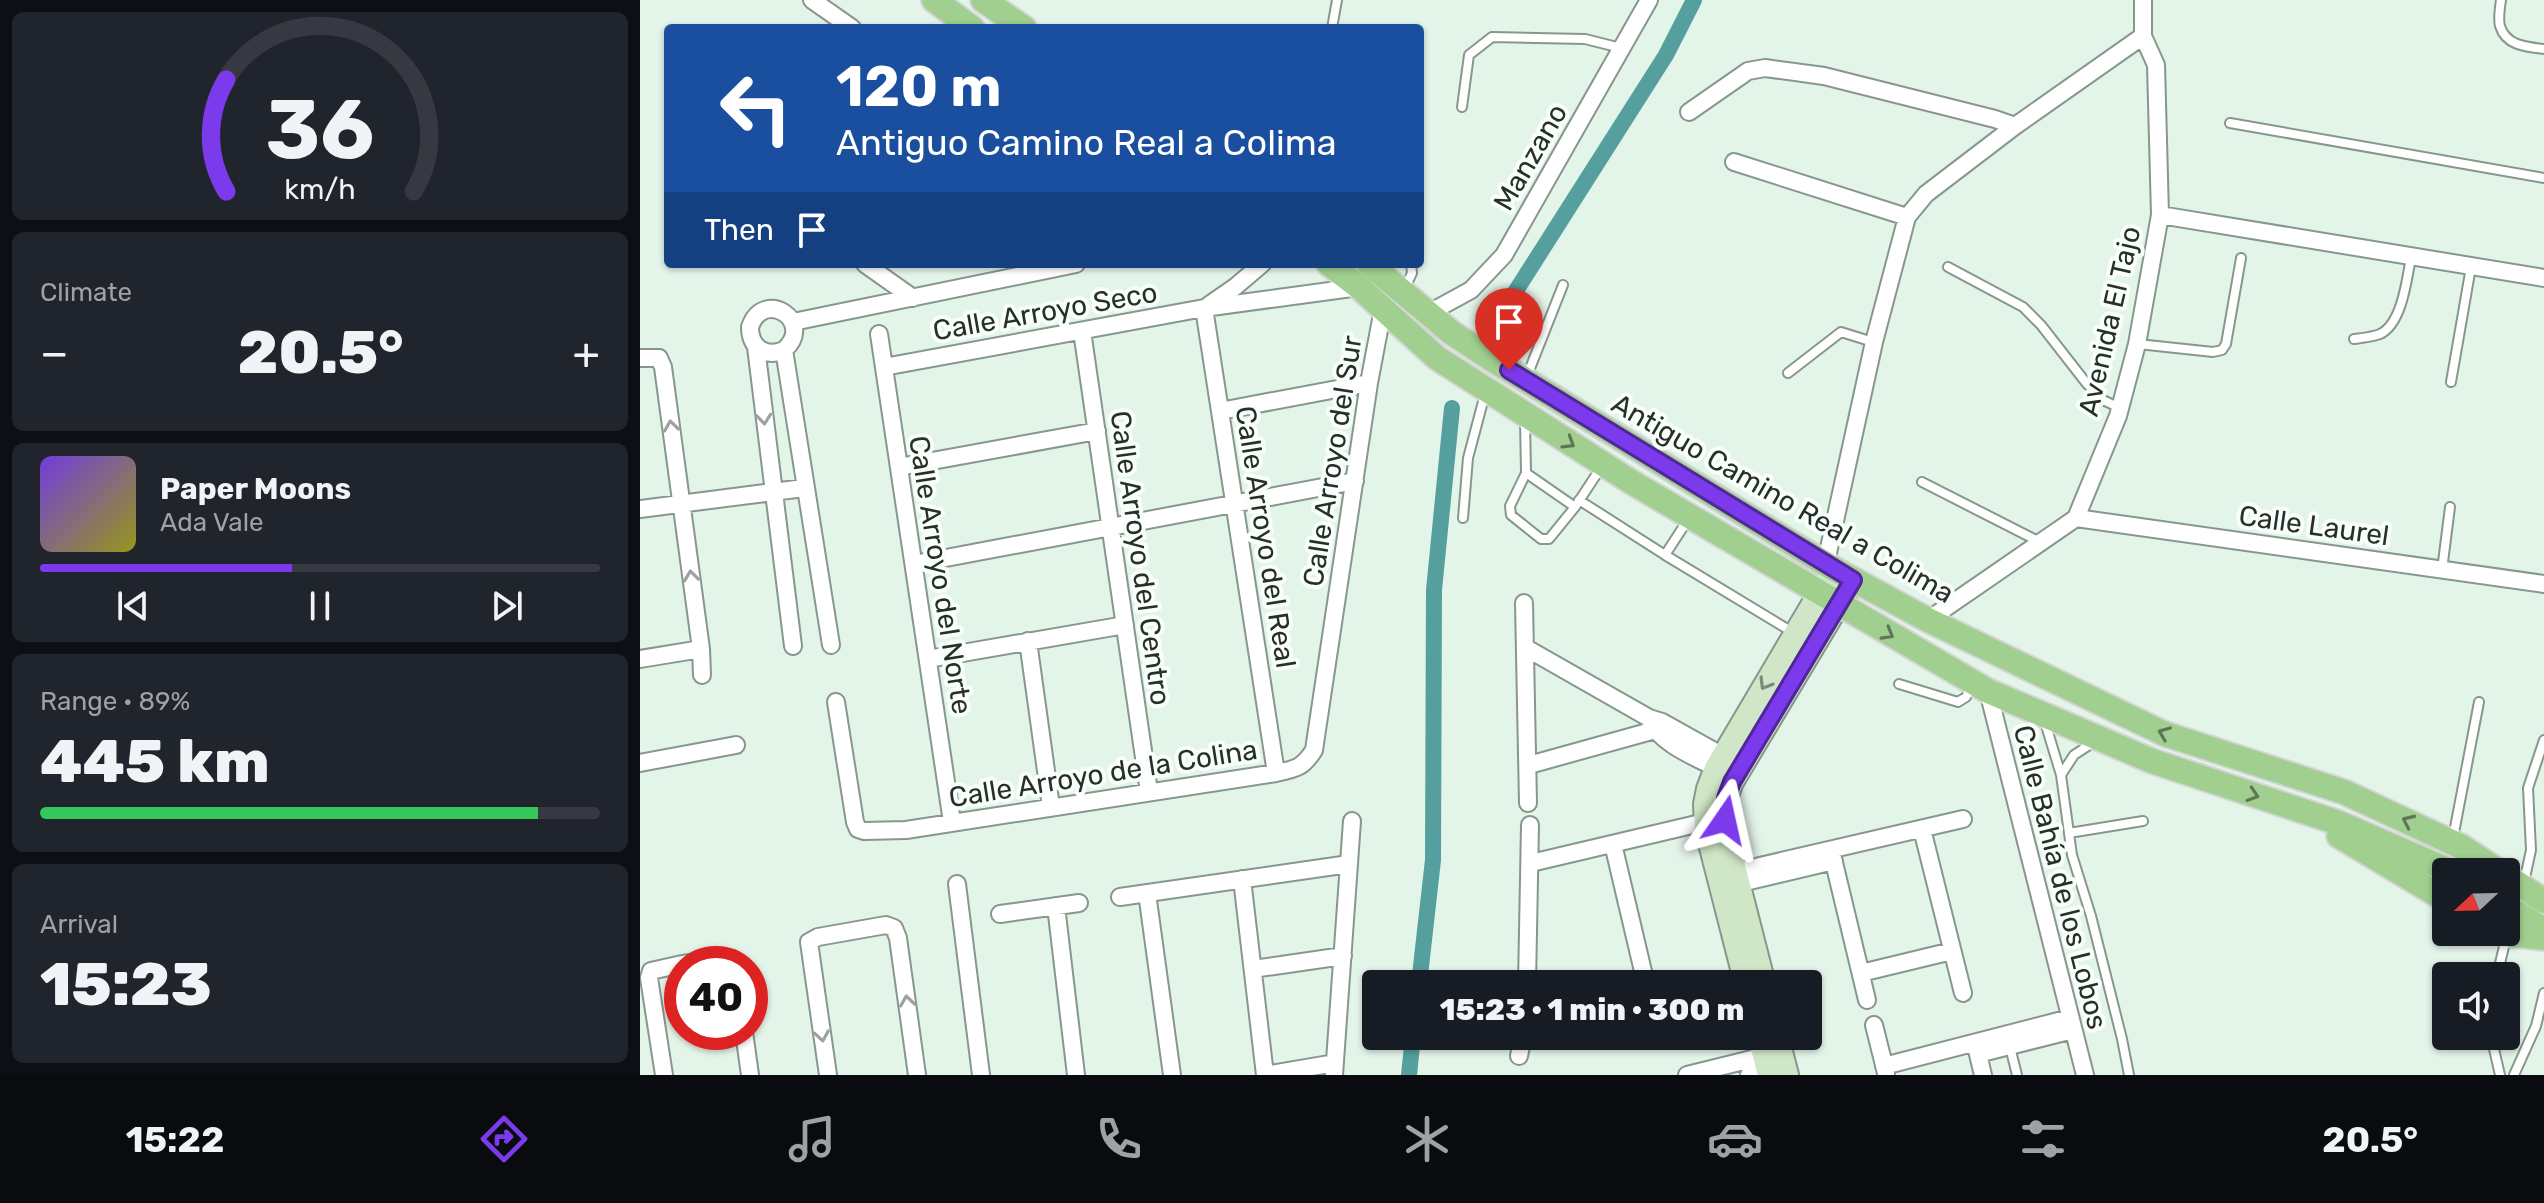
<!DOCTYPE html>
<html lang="en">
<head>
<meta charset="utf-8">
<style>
  :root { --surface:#171b24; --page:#20242c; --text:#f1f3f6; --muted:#9ea1a6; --line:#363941; --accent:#7c3aed }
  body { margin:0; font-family:Rubik,sans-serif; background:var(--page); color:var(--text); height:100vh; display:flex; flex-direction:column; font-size:30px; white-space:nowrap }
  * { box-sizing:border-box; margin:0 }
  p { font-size:26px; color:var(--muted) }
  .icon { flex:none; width:44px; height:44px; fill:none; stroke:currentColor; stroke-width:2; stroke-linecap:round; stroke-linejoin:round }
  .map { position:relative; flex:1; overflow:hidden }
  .side { display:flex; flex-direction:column; gap:12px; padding:12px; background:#0d0f14; width:640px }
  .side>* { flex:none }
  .guide { position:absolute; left:24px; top:24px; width:760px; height:244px; border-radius:8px; box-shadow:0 2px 6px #0004; background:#1a4fa0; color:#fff; overflow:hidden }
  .needle { width:52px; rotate:248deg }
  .tools { position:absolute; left:1792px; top:858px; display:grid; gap:16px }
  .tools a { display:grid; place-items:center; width:88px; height:88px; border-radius:8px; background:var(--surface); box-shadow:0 2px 6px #0004; font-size:40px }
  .speed { position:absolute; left:24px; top:946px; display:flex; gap:16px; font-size:40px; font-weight:700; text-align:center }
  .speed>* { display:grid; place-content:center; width:104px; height:104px; border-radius:50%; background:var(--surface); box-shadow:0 2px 6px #0004; line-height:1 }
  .speed .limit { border:12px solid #d22; background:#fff; color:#111 }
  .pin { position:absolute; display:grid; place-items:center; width:68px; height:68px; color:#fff; margin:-82px -34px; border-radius:50% 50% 50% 0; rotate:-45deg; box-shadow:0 0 8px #0007 }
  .pin .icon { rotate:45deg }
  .me { position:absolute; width:88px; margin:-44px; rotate:11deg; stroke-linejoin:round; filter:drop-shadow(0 0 6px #0008) }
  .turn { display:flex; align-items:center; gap:28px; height:168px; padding:0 40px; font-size:36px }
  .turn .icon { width:104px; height:104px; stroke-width:2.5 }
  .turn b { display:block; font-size:56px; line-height:68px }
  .then { display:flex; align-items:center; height:76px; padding:0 40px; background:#0003; gap:16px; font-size:30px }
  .big { font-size:60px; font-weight:800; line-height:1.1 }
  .side .tile { flex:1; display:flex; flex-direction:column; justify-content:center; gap:12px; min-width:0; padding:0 28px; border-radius:12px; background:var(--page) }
  .side .dial { align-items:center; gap:0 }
  .dial svg { height:208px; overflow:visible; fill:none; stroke:var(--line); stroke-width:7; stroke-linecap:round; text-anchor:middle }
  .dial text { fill:var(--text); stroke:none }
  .song { display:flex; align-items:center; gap:24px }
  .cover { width:96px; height:96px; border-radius:12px; background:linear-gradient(135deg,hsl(260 70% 55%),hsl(60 70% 35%)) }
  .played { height:8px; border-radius:4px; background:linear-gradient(90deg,var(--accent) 45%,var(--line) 45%) }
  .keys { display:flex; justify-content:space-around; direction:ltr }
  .heat { display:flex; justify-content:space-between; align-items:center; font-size:44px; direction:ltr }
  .charge { height:12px; border-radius:6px; background:linear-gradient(90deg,#34c759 89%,var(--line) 0) }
  .trip { position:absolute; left:722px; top:970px; width:460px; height:80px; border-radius:8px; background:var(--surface); box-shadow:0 2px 6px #0004; font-weight:800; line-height:80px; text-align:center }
  .tab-bar { display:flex; height:128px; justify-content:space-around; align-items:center; background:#090b0e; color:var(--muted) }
  .tab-bar .icon { width:56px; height:56px }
  .tab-bar .on { color:var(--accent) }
  .tab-bar b { font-size:36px; color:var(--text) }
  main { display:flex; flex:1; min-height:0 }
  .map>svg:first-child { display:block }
</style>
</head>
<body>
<main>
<section class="side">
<div class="tile dial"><svg viewBox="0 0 100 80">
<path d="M14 69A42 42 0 1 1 86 69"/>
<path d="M14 69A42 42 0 0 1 14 26" stroke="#7c3aed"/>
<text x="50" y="56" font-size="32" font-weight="700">36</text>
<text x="50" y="72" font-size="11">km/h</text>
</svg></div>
<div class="tile"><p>Climate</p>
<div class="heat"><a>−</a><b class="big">20.5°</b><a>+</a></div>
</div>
<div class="tile">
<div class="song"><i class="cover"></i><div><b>Paper Moons</b><p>Ada Vale</p></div></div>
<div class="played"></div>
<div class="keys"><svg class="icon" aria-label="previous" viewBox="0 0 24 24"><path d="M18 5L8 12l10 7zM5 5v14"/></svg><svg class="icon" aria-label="pause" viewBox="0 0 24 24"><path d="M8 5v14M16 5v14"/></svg><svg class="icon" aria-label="next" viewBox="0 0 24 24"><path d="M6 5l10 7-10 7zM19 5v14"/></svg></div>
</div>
<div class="tile"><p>Range · 89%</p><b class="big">445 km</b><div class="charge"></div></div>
<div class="tile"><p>Arrival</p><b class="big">15:23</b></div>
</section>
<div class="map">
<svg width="1904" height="1075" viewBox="0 0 1904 1075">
  <rect width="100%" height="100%" fill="#e3f4e9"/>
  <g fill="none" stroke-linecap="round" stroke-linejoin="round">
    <path stroke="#569f9f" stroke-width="16" d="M851,330L1026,55L1054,0
      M779,984L793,860L794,590L812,408
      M769,1075L773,1036"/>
    <defs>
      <path id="lane" d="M1861,0C1860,7 1858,19 1860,26C1866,46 1887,47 1904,49
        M692,28L697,0
        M822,107L829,55L852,37L945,39L981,48
        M1590,123L1904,178
        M1308,267L1383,307L1401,325L1447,384L1463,400L1480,408
        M765,288L772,273L771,264
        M1714,339C1722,338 1732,337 1740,334C1762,324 1767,279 1771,257
        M1498,344L1573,352L1582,350L1586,344L1601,258
        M1148,373L1201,332L1233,342
        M887,376L923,285
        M1811,382L1831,267
        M885,420L886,473L935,507L962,466
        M886,473L870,506L871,515L901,539H909L935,507
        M1282,482L1400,542
        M939,500L1025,555
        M823,518L828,458L845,394
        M1049,518L1025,555L1154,633
        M1802,570L1810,507
        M1259,684L1318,702L1326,697L1333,684
        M1404,719L1421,775L1432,855L1451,916L1482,1039L1489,1075
        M1421,775L1434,755L1454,742
        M1429,833L1503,821
        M1813,838L1839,702
        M1873,909L1883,887L1891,850L1888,788L1904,740
        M1857,976L1866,938
        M1851,1036L1860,1075
        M1370,1047L1377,1075
        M1874,1075L1896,1026L1904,993"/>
      <path id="street" d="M172,0L212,28
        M1049,112L1108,71L1125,68L1184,76L1355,119L1375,126
        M1094,162L1267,217
        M1520,215L1904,278
        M225,264L273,298
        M569,305L595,287L622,264
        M564,308L636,773
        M789,313L831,290L864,255L1009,0
        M153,322L436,264
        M442,331L509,792
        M239,334L312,822
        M116,347L153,646
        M144,350C126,358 110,348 110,327C124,287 176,322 144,350L191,645
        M0,358H19L23,367L61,649L62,675
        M244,367L564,308L719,287
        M580,411L729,383
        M259,467L457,431
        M0,509L164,488
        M1436,518L1904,584
        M1186,562L1234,342L1267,217L1286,194L1375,126L1503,36
        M274,564L715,481
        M884,603L888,803
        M1288,620L1436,518L1478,416L1497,344L1520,215L1516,65L1503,36V0
        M388,641L411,807
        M886,648L1009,718L1022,722L1083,756
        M0,659L61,649
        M288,659L485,625
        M1348,691L1445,1075
        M196,702L215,822L218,829L224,831L266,830L636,773C655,769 663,768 674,750L729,383L743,309
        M1010,721C1021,744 1055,757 1076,768
        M0,763L96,745
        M889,765L1015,730L1022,722
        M1282,829L1323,993
        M973,844L1006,984
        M1191,850L1227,1000
        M891,863L1065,822
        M1094,872L1323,819
        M602,879L625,1075
        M317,884L341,1075
        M1097,884L1194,861
        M507,893L532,1075
        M480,897L709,864
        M416,906L436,1075
        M360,914L439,903
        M43,964L85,958L92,959L94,964
        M613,969L703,956
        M1221,973L1312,951
        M887,984L890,825
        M1234,1025L1246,1073
        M104,1032L110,1075
        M1336,1046L1343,1075
        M1338,1054L1433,1030
        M879,1056L883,1036
        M1244,1066L1430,1018
        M24,1075L9,978L11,971L42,964
        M188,1075L169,942L178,937L246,925L254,928L258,938L277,1075
        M625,1075L695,1063
        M694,1075L712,821
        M1047,1075L1132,1054
        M1109,1075L1139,1068"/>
      <path id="secondary" d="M1106,984L1066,828L1065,804L1068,789L1076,768L1189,577
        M1124,984L1087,839L1086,798L1092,782L1213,580
        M1119,1036L1129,1075
        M1137,1036L1147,1075"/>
      <path id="primary" d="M294,0L332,28
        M343,0L384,28
        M689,264L719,287L797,358L993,483L1348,691L1512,761L1699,823L1812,872
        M729,264L812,333L853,360L1194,569L1288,620L1525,734L1704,792L1822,847L1860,872
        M1699,836L1806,900
        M1866,876L1904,901
        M1866,906L1904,930
        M1862,932L1866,934L1904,938"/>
    </defs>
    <use href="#lane" stroke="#87978d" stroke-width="12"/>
    <use href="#street" stroke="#87978d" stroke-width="20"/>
    <use href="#secondary" stroke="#87978d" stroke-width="26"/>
    <use href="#primary" stroke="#d4d5d4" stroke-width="28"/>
    <use href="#lane" stroke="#fff" stroke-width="8"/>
    <use href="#street" stroke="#fff" stroke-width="16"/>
    <use href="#secondary" stroke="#d0e7c7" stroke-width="22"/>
    <use href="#primary" stroke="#a0cf8f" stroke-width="24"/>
  </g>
  <defs><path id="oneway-chevron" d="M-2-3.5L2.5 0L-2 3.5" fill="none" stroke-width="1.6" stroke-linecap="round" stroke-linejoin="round" transform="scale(2)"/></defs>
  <g stroke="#9ea19f">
    <use href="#oneway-chevron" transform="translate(124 419) rotate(84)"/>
    <use href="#oneway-chevron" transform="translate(31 426) rotate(-98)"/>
    <use href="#oneway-chevron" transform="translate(51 576) rotate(-97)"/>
    <use href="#oneway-chevron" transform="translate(267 1001) rotate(-98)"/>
    <use href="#oneway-chevron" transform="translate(182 1036) rotate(81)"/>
  </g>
  <g stroke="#5e7657">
    <use href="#oneway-chevron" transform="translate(929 443) rotate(32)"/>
    <use href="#oneway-chevron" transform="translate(1248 634) rotate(30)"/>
    <use href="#oneway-chevron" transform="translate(1524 733) rotate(-158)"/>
    <use href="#oneway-chevron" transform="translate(1613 795) rotate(18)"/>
    <use href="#oneway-chevron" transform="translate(1768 821) rotate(-155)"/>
  </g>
  <use stroke="#7c8a78" href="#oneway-chevron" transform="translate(1125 684) rotate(121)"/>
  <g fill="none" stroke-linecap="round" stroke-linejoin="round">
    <defs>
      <path id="route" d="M869,370L1213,580L1092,782L1086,798L1085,820"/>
    </defs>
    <use href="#route" stroke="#51269a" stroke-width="20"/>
    <use href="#route" stroke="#7c3aed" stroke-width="14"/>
  </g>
  <g text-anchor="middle" stroke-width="8" stroke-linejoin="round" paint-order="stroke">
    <g font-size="28" fill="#282e2a" stroke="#f8fefa">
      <text transform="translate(890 157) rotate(-60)" y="10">Manzano</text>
      <text transform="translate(405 311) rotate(-10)" y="10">Calle Arroyo Seco</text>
      <text transform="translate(1469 321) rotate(-77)" y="10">Avenida El Tajo</text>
      <text transform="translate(692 461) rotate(-81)" y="10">Calle Arroyo del Sur</text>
      <text transform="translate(1143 498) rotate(30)" y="10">Antiguo Camino Real a Colima</text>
      <text transform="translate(1674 525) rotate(8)" y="10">Calle Laurel</text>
      <text transform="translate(626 537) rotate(81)" y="10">Calle Arroyo del Real</text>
      <text transform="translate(501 558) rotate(82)" y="10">Calle Arroyo del Centro</text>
      <text transform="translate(301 575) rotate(81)" y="10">Calle Arroyo del Norte</text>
      <text transform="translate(463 773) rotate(-9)" y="10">Calle Arroyo de la Colina</text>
      <text transform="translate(1421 877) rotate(76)" y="10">Calle Bahía de los Lobos</text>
    </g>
  </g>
</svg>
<div class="tools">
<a><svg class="needle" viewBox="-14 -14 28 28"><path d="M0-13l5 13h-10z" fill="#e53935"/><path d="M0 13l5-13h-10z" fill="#9ea1a6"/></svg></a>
<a><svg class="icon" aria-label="sound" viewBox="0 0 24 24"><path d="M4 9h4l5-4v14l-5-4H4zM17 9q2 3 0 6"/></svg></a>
</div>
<div class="speed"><div class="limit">40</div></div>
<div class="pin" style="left:869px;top:370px;background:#d93025"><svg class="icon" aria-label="arrive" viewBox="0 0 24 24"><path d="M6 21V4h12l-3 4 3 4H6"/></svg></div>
<svg class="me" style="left:1085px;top:820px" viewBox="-20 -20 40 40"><path d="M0-17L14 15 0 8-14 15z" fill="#7c3aed" stroke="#fff" stroke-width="4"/></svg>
<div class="trip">15:23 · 1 min · 300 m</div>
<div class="guide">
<div class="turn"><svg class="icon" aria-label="left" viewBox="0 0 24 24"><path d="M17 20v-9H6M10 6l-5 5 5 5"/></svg><div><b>120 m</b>Antiguo Camino Real a Colima</div></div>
<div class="then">Then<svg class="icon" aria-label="arrive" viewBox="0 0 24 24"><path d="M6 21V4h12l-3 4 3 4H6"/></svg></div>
</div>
</div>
</main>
<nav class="tab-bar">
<b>15:22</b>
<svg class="icon on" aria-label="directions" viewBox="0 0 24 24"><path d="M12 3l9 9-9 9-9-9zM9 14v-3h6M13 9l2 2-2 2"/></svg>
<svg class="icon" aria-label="music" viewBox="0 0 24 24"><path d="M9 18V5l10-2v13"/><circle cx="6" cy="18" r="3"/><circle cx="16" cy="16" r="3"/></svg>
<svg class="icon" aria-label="phone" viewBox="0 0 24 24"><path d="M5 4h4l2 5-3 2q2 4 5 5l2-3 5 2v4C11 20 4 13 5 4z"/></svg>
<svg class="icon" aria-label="climate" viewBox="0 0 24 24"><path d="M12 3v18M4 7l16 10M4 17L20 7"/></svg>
<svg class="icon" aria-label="car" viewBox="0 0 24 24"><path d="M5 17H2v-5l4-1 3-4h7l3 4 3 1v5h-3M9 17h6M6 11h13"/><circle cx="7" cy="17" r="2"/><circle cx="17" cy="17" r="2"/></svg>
<svg class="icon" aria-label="filters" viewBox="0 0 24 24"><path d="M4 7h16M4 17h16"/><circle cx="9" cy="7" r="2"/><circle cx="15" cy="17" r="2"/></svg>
<b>20.5°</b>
</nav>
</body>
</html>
